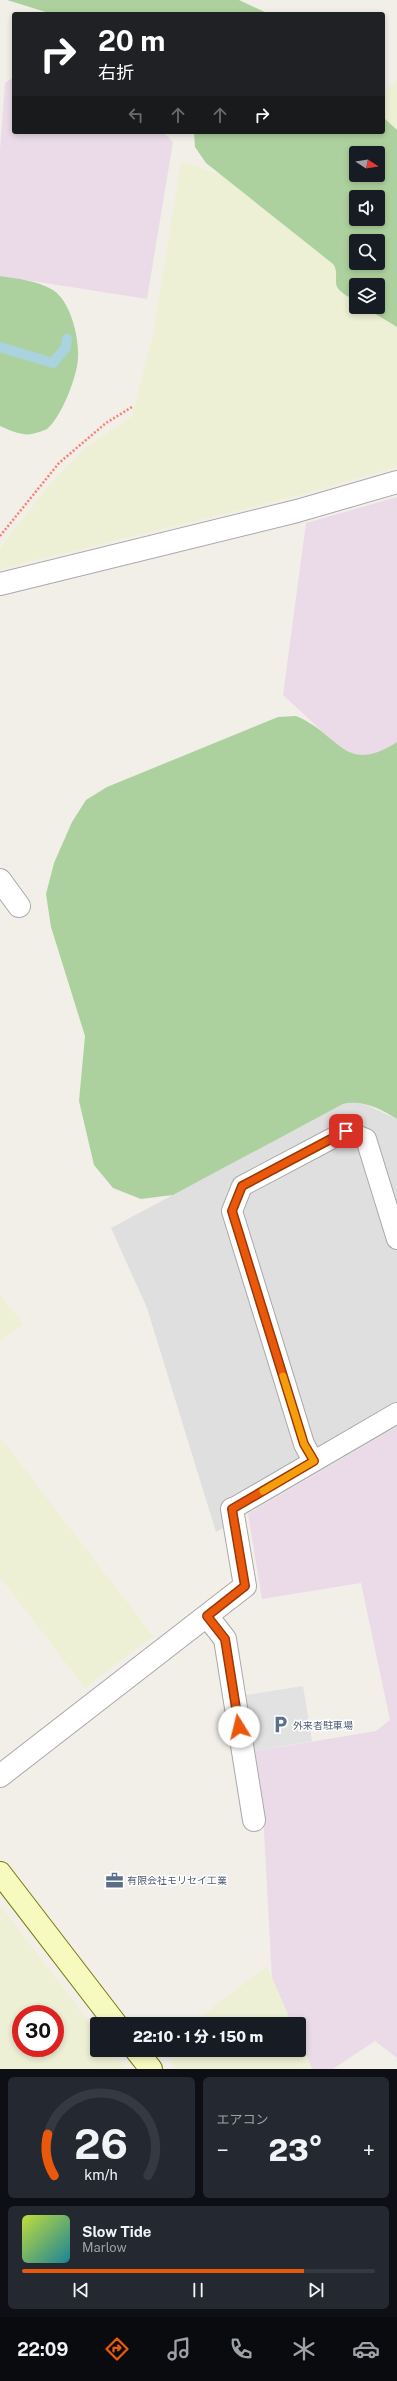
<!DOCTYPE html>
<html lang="ja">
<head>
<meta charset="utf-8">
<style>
  :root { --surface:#171b24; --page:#242831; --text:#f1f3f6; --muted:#9ea1a6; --line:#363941; --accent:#ea580c }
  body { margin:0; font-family:"Public Sans","Noto Sans JP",sans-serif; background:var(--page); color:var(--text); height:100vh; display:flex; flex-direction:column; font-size:15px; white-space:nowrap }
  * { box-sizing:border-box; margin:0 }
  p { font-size:13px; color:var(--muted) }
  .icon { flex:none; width:22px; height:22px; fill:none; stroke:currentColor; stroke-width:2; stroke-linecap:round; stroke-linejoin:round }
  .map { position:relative; height:2069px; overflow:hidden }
  .side { display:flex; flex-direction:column; gap:8px; padding:8px; background:#0d0f14; flex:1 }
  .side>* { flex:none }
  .banner { position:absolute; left:12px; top:12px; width:373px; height:122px; border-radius:4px; box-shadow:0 2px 6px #0003; background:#202124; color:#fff; overflow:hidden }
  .needle { width:26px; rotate:102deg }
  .buttons { position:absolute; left:349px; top:146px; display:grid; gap:8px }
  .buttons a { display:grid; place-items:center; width:36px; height:36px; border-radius:4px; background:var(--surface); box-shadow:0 2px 6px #0003; font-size:20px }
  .speed { position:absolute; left:12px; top:2005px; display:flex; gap:8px; font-size:20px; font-weight:700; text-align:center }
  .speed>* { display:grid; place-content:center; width:52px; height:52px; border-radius:50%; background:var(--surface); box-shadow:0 2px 6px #0003; line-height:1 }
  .speed .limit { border:6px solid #d22; background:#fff; color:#111 }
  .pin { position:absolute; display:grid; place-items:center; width:34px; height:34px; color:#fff; margin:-17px; border-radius:8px; box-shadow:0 2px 6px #0006 }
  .me { position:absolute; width:44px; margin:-22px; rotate:351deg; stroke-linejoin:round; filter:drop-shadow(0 0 3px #0008) }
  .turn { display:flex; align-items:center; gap:14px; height:84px; padding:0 20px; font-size:18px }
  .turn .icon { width:52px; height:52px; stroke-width:2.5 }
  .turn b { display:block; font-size:28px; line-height:34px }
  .lanes { display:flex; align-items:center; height:38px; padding:0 20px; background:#0003; justify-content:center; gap:20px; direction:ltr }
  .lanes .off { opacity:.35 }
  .big { font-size:30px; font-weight:800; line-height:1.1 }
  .side .card { flex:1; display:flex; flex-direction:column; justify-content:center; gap:6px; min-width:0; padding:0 14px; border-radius:6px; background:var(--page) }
  .side .dial { align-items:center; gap:0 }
  .dial svg { height:104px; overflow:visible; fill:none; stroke:var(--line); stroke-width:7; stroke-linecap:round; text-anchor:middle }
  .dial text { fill:var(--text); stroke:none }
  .song { display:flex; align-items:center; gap:12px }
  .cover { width:48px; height:48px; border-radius:6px; background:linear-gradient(135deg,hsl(70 70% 55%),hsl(190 70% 35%)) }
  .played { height:4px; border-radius:2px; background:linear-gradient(90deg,var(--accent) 80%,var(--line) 80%) }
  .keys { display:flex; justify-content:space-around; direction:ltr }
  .heat { display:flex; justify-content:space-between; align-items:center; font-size:22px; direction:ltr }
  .side .tiles { flex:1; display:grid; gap:8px; grid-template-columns:1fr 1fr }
  .card:last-child { grid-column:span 2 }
  .trip { position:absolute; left:90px; top:2017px; width:216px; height:40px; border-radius:4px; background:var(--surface); box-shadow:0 2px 6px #0003; font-weight:800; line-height:40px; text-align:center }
  .tabs { display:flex; height:64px; justify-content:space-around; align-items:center; background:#090b0e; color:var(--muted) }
  .tabs .icon { width:28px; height:28px }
  .tabs .selected { color:var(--accent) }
  .tabs b { font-size:18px; color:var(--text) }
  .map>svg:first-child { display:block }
</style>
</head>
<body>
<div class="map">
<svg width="397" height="2069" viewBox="0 0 397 2069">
  <rect width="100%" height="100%" fill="#f2efe9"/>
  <path fill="#e0dfdf" d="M353,1102L364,1104L397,1119V1427L216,1532L147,1308L111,1228L343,1104Z"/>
  <path fill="#ebdbe8" d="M14,77V132H163L173,142L147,299L0,276V150L5,83Z
    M397,497V742L383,751L368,756L351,753L338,746L283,695L306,523Z
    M397,1427V2058L375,2041L333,2069H312L299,2039V2024H292L272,1979L262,1793L255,1751L376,1731L390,1720L361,1583L262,1599L248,1514Z"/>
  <path fill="#eef0d5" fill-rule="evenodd" d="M397,79V130L383,117V93Z
    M181,161L221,175L333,264L337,268L336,288L356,301V307H364L397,327V467L293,497L0,569V548L44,491L86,447L132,416L153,334Z
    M0,1295L23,1324L0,1341Z
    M0,1437L153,1636L85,1688L0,1577Z
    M0,1905L97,2032V2050H111L126,2069H0ZM21,2014H55V2048H21Z
    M267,1966L292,2024H191Z
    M299,2039L312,2069H175L161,2050H299Z"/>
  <path fill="#add19e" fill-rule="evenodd" d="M7,0H239L269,14H52Z
    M383,117L397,130V327L364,307H378V285H356V301C351,298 340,293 337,287C334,279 339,272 333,264L206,163L195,147L194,132H383ZM356,153H378V175H356ZM356,197H378V219H356ZM356,241H378V263H356Z
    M0,276C18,279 36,280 53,290C71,302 79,337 78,357C78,375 61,418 47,429C43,431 36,433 32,434C22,436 9,430 0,426Z
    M296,716C340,734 344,776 397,742V1119C381,1109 362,1099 343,1104L173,1195L141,1199L113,1188L94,1165L79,1101L85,1036L51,927L46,894L54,863L72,822L86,800L107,787L278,717Z"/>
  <path fill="#e2e2e2" d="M303,1686L312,1741L255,1751L246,1695Z"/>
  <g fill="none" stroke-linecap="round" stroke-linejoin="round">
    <path stroke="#aad3df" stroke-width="10" d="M0,347L53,363L66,347L67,339"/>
    <defs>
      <path id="lane" d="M313,1461L304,1444L232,1211L242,1186L346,1131L366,1139L397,1239
        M232,1509L397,1413"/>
      <path id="street" d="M0,584L297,511L397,482
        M0,880L19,906
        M207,1616L225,1639L254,1820
        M0,1776L245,1586L232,1509"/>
      <path id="secondary" d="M0,1873L116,2024
        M136,2050L151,2069"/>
    </defs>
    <use href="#lane" stroke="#a9a9a9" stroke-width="22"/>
    <use href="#street" stroke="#a9a9a9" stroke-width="24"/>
    <use href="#secondary" stroke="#707d05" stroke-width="24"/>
    <path stroke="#fa8072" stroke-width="2.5" stroke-dasharray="2 2" stroke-linecap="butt" d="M0,536L59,463L106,423L132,407"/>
    <use href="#lane" stroke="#fff" stroke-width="20"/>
    <use href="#street" stroke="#fff" stroke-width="22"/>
    <use href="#secondary" stroke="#f7fabf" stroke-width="22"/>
  </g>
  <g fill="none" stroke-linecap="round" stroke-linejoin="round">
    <defs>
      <path id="route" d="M239,1727L225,1639L207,1616L245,1586L232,1509L314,1461L304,1444L232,1211L242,1186L346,1131"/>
    </defs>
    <use href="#route" stroke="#983908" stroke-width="10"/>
    <use href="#route" stroke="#ea580c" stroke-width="7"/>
    <path stroke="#f59e0b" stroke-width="7" d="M263,1491L314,1461L304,1444L283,1376"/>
  </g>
  <defs>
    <symbol id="parking-bare" viewBox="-9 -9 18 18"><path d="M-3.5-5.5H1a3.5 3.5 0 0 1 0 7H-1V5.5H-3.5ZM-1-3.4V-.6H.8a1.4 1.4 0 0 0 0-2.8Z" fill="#5c6f8a" stroke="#fff" stroke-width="2.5" paint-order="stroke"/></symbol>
    <symbol id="office-bare" viewBox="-9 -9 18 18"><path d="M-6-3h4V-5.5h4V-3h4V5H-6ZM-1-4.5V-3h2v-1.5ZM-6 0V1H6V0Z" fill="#5c6f8a" stroke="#fff" stroke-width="2.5" paint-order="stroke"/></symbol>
  </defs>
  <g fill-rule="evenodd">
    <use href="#parking-bare" x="268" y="1712" width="25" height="25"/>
    <use href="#office-bare" x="102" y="1868" width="25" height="25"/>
  </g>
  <g text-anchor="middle" stroke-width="3" stroke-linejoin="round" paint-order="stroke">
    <g font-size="10" fill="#4e5e75" stroke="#fff" text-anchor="start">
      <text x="293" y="1729">外来者駐車場</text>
      <text x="127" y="1884">有限会社モリセイ工業</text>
    </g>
  </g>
</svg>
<div class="buttons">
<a><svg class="needle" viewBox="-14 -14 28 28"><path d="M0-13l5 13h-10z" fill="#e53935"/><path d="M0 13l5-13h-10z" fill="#9ea1a6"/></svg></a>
<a><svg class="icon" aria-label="sound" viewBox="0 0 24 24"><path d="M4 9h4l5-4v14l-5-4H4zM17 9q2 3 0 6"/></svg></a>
<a><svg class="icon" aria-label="search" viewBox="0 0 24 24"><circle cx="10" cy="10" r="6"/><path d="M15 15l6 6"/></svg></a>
<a><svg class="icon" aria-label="layers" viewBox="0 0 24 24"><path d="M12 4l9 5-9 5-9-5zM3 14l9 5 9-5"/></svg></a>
</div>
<div class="speed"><div class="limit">30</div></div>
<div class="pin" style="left:346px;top:1131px;background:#d93025"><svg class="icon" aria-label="arrive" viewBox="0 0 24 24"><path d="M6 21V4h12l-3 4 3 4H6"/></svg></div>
<svg class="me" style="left:239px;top:1727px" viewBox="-20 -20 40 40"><circle r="19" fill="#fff"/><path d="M0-13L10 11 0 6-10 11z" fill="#ea580c"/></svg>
<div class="trip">22:10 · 1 分 · 150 m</div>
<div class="banner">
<div class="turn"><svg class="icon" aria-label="right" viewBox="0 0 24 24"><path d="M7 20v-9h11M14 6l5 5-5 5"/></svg><div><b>20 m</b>右折</div></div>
<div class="lanes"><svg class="icon off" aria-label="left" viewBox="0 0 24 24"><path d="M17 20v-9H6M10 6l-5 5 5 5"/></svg><svg class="icon off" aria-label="ahead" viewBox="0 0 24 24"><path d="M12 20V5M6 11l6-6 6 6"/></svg><svg class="icon off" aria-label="ahead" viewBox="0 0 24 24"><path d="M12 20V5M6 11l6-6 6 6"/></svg><svg class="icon" aria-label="right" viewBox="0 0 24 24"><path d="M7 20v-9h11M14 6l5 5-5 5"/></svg></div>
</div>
</div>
<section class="side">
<div class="tiles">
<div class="card dial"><svg viewBox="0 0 100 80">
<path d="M14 69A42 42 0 1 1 86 69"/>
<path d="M14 69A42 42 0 0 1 9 37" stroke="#ea580c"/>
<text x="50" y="56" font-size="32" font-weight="700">26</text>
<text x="50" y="72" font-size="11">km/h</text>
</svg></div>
<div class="card"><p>エアコン</p>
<div class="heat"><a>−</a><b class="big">23°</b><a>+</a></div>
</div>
<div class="card">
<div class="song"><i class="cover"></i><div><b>Slow Tide</b><p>Marlow</p></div></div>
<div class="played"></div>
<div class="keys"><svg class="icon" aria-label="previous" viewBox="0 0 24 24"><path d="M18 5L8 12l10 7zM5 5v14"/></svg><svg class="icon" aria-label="pause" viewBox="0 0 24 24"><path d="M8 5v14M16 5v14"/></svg><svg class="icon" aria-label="next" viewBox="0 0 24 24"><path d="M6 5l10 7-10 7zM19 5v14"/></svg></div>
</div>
</div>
</section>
<nav class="tabs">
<b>22:09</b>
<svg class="icon selected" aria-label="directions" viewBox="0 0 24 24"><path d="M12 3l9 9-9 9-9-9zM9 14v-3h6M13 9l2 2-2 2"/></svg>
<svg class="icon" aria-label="music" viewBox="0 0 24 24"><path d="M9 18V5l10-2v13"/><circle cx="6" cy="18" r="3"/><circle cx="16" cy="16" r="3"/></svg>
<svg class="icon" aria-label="phone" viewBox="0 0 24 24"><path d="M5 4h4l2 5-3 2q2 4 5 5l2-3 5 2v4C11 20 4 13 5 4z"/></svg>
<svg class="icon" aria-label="climate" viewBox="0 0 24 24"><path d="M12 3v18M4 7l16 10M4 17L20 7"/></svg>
<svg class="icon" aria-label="car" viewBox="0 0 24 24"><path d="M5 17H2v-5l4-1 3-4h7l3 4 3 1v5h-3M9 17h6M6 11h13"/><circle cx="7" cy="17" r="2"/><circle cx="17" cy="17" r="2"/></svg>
</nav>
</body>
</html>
